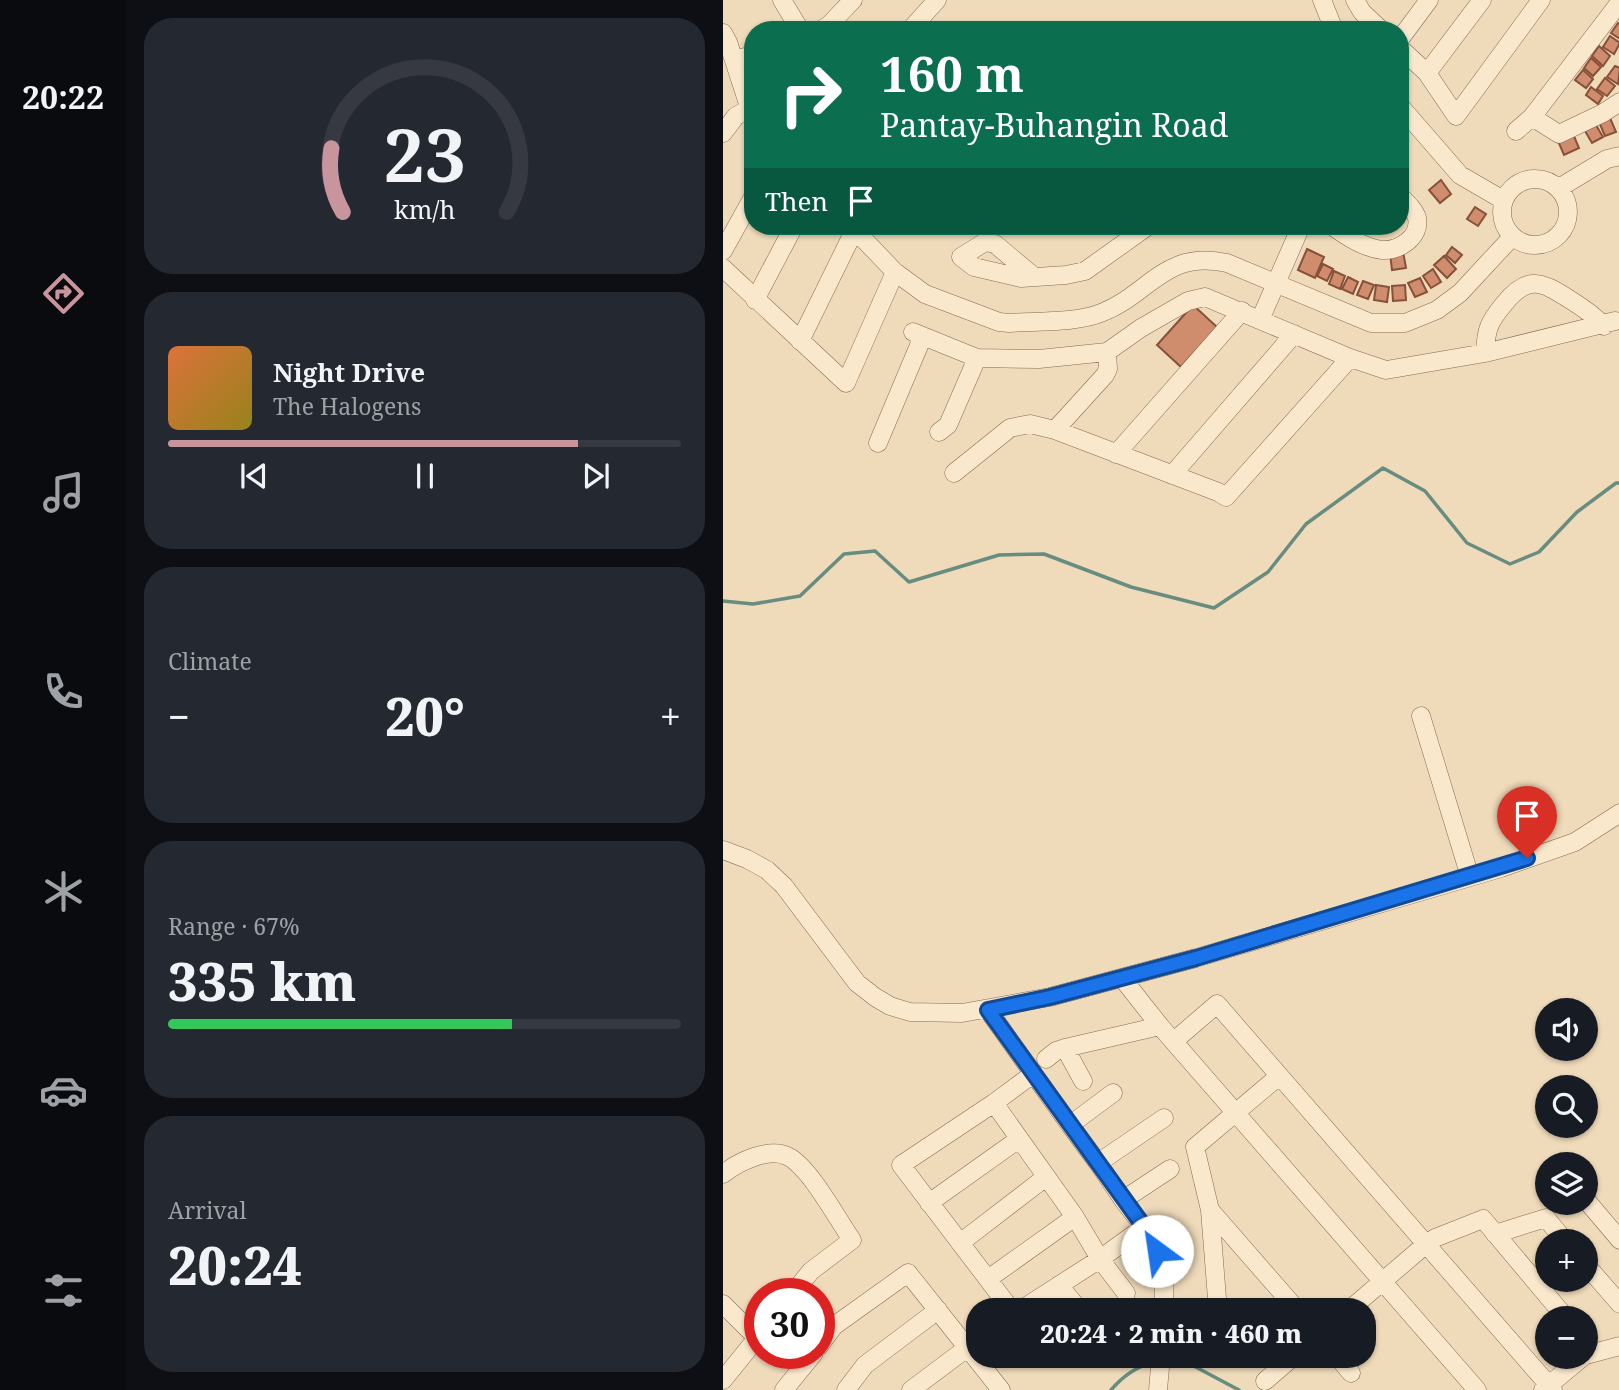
<!DOCTYPE html>
<html lang="en">
<head>
<meta charset="utf-8">
<style>
  :root { --surface:#171b24; --page:#242831; --text:#f1f3f6; --muted:#9ea1a6; --line:#363941; --accent:#c9959c }
  body { margin:0; font-family:"Noto Serif",serif; background:var(--page); color:var(--text); height:100vh; display:flex; flex-direction:column; font-size:26px; white-space:nowrap }
  * { box-sizing:border-box; margin:0 }
  p { font-size:23px; color:var(--muted) }
  .icon { flex:none; width:38px; height:38px; fill:none; stroke:currentColor; stroke-width:2; stroke-linecap:round; stroke-linejoin:round }
  .map { position:relative; flex:1; overflow:hidden }
  .panel { display:flex; flex-direction:column; gap:18px; padding:18px; background:#0d0f14; width:597px }
  .panel>* { flex:none }
  .guide { position:absolute; left:21px; top:21px; width:665px; height:214px; border-radius:28px; box-shadow:0 2px 5px #0004; background:#0b6e4f; color:#fff; overflow:hidden }
  .tools { position:absolute; left:812px; top:998px; display:grid; gap:14px }
  .tools a { display:grid; place-items:center; width:63px; height:63px; border-radius:50%; background:var(--surface); box-shadow:0 2px 5px #0004; font-size:35px }
  .speed { position:absolute; left:21px; top:1278px; display:flex; gap:14px; font-size:35px; font-weight:700; text-align:center }
  .speed>* { display:grid; place-content:center; width:91px; height:91px; border-radius:50%; background:var(--surface); box-shadow:0 2px 5px #0004; line-height:1 }
  .speed .limit { border:10px solid #d22; background:#fff; color:#111 }
  .pin { position:absolute; display:grid; place-items:center; width:60px; height:60px; color:#fff; margin:-72px -30px; border-radius:50% 50% 50% 0; rotate:-45deg; box-shadow:0 0 7px #0007 }
  .pin .icon { rotate:45deg }
  .me { position:absolute; width:77px; margin:-38px; rotate:329deg; stroke-linejoin:round; filter:drop-shadow(0 0 5px #0008) }
  .turn { display:flex; align-items:center; gap:24px; height:147px; padding:0 21px; font-size:32px }
  .turn .icon { width:91px; height:91px; stroke-width:2.5 }
  .turn b { display:block; font-size:49px; line-height:60px }
  .then { display:flex; align-items:center; height:66px; padding:0 21px; background:#0003; gap:14px; font-size:26px }
  .big { font-size:52px; font-weight:800; line-height:1.1 }
  .panel .card { flex:1; display:flex; flex-direction:column; justify-content:center; gap:10px; min-width:0; padding:0 24px; border-radius:28px; background:var(--page) }
  .panel .dial { align-items:center; gap:0 }
  .dial svg { height:182px; overflow:visible; fill:none; stroke:var(--line); stroke-width:7; stroke-linecap:round; text-anchor:middle }
  .dial text { fill:var(--text); stroke:none }
  .song { display:flex; align-items:center; gap:21px }
  .cover { width:84px; height:84px; border-radius:10px; background:linear-gradient(135deg,hsl(20 70% 55%),hsl(50 70% 35%)) }
  .played { height:7px; border-radius:4px; background:linear-gradient(90deg,var(--accent) 80%,var(--line) 80%) }
  .keys { display:flex; justify-content:space-around; direction:ltr }
  .heat { display:flex; justify-content:space-between; align-items:center; font-size:38px; direction:ltr }
  .charge { height:10px; border-radius:5px; background:linear-gradient(90deg,#34c759 67%,var(--line) 0) }
  .trip { position:absolute; left:243px; top:1298px; width:410px; height:70px; border-radius:28px; background:var(--surface); box-shadow:0 2px 5px #0004; font-weight:800; line-height:70px; text-align:center }
  main { display:flex; flex:1; min-height:0 }
  .menu { display:flex; flex-direction:column; width:126px; justify-content:space-around; align-items:center; background:#090b0e; color:var(--muted) }
  .menu .icon { width:49px; height:49px }
  .menu .active { color:var(--accent) }
  .menu b { font-size:32px; color:var(--text) }
  .map>svg:first-child { display:block }
</style>
</head>
<body>
<main>
<nav class="menu">
<b>20:22</b>
<svg class="icon active" aria-label="directions" viewBox="0 0 24 24"><path d="M12 3l9 9-9 9-9-9zM9 14v-3h6M13 9l2 2-2 2"/></svg>
<svg class="icon" aria-label="music" viewBox="0 0 24 24"><path d="M9 18V5l10-2v13"/><circle cx="6" cy="18" r="3"/><circle cx="16" cy="16" r="3"/></svg>
<svg class="icon" aria-label="phone" viewBox="0 0 24 24"><path d="M5 4h4l2 5-3 2q2 4 5 5l2-3 5 2v4C11 20 4 13 5 4z"/></svg>
<svg class="icon" aria-label="climate" viewBox="0 0 24 24"><path d="M12 3v18M4 7l16 10M4 17L20 7"/></svg>
<svg class="icon" aria-label="car" viewBox="0 0 24 24"><path d="M5 17H2v-5l4-1 3-4h7l3 4 3 1v5h-3M9 17h6M6 11h13"/><circle cx="7" cy="17" r="2"/><circle cx="17" cy="17" r="2"/></svg>
<svg class="icon" aria-label="filters" viewBox="0 0 24 24"><path d="M4 7h16M4 17h16"/><circle cx="9" cy="7" r="2"/><circle cx="15" cy="17" r="2"/></svg>
</nav>
<section class="panel">
<div class="card dial"><svg viewBox="0 0 100 80">
<path d="M14 69A42 42 0 1 1 86 69"/>
<path d="M14 69A42 42 0 0 1 9 41" stroke="#c9959c"/>
<text x="50" y="56" font-size="32" font-weight="700">23</text>
<text x="50" y="72" font-size="11">km/h</text>
</svg></div>
<div class="card">
<div class="song"><i class="cover"></i><div><b>Night Drive</b><p>The Halogens</p></div></div>
<div class="played"></div>
<div class="keys"><svg class="icon" aria-label="previous" viewBox="0 0 24 24"><path d="M18 5L8 12l10 7zM5 5v14"/></svg><svg class="icon" aria-label="pause" viewBox="0 0 24 24"><path d="M8 5v14M16 5v14"/></svg><svg class="icon" aria-label="next" viewBox="0 0 24 24"><path d="M6 5l10 7-10 7zM19 5v14"/></svg></div>
</div>
<div class="card"><p>Climate</p>
<div class="heat"><a>−</a><b class="big">20°</b><a>+</a></div>
</div>
<div class="card"><p>Range · 67%</p><b class="big">335 km</b><div class="charge"></div></div>
<div class="card"><p>Arrival</p><b class="big">20:24</b></div>
</section>
<div class="map">
<svg width="897" height="1390" viewBox="0 0 897 1390">
  <rect width="100%" height="100%" fill="#efdaba"/>
  <g fill="none" stroke-linecap="round" stroke-linejoin="round">
    <path stroke="#678d80" stroke-width="3.5" d="M0,601L30,604L77,596L121,554L152,551L186,582L276,555L321,554L408,587L491,608L545,572L583,524L660,468L702,491L744,543L787,564L816,552L854,512L893,483H897
      M443,1362L467,1364L516,1390
      M388,1390C399,1377 416,1364 432,1363"/>
  </g>
  <path fill="#d08d6e" stroke="#875039" stroke-width="2" d="M895,23L897,24V39L888,33Z
    M887,36L897,43L891,54L880,47Z
    M876,46L887,56L880,66L869,56Z
    M868,58L878,67L870,76L861,68Z
    M892,66L897,68L895,84L884,77Z
    M860,70L870,79L863,88L852,80Z
    M882,78L892,86L884,96L874,89Z
    M868,87L880,96L875,104L863,95Z
    M887,118L893,132L882,136L876,122Z
    M873,125L880,137L869,143L862,131Z
    M850,134L856,148L841,155L835,141Z
    M718,180L728,194L717,203L706,190Z
    M752,207L763,214L755,226L744,219Z
    M729,247L739,255L732,263L723,255Z
    M584,249L601,257L592,278L575,270Z
    M680,251L683,268L669,270L667,253Z
    M721,256L733,269L724,278L711,265Z
    M600,264L610,269L604,281L594,276Z
    M710,269L718,282L708,288L700,276Z
    M611,271L622,276L617,289L606,284Z
    M625,277L635,282L630,294L619,289Z
    M697,278L704,292L692,297L685,283Z
    M640,281L651,285L645,299L634,295Z
    M653,285L666,287L664,302L651,300Z
    M682,285L683,300L670,301L669,286Z
    M470,305L494,327L458,367L434,345Z"/>
  <g fill="none" stroke-linecap="round" stroke-linejoin="round">
    <defs>
      <path id="minor" d="M59,0L77,30
        M599,0L611,30
        M632,0L639,12L658,30
        M98,30L106,25L130,0
        M187,30L214,0
        M0,33L5,42L30,119
        M677,39L706,0
        M677,48L704,73L733,116L818,0
        M11,60L30,55
        M704,73L759,0
        M677,106L737,175L780,200
        M809,117L836,134L880,113L897,102
        M793,131L809,117L897,2
        M0,133L13,116L26,109
        M779 212a33 33 0 1 1 66 0a33 33 0 1 1-66 0Z
        M836,188L884,159L897,156
        M128,226L172,272L202,294L276,322L286,323C314,321 353,323 378,313C427,294 442,249 504,263L648,323H682L714,310L737,293L789,237
        M609,226C623,236 641,248 659,250C676,251 698,237 694,218C692,210 683,202 677,196
        M0,251L30,197
        M0,268L123,383L172,272
        M309,275L272,244L262,242L238,257L251,267L298,278L343,275L362,271L425,226
        M32,300L71,226
        M537,320L578,226
        M190,332L254,358L316,359L384,352L418,328L465,301L482,297L627,358L663,370L762,353L892,321
        M77,341L132,229
        M762,353C763,329 766,322 781,304C805,274 819,282 846,299C859,307 871,315 881,326
        M332,430L382,375L385,369L384,352
        M216,432L225,425L254,358
        M155,443L200,336
        M393,454L519,311
        M231,473L287,428L307,424L332,430L495,492L503,497L627,358
        M449,475L571,334
        M698,716L747,877
        M0,850L24,859L44,870L61,886L134,983L152,997L167,1006L187,1012L239,1013L327,997L473,958L778,868L852,842L897,813
        M399,978L437,1026L754,1390
        M265,1010L347,1125
        M451,1041L494,1004L830,1390
        M342,1048L360,1081
        M323,1059L333,1051L342,1048L437,1026
        M390,1093L347,1125L375,1163L441,1118
        M271,1103L310,1074
        M375,1163L400,1200
        M0,1174C15,1162 47,1146 66,1157C87,1168 115,1220 129,1240L88,1271L70,1293
        M863,1200L897,1240
        M206,1203L296,1139
        M845,1205L849,1202
        M487,1210L575,1311
        M772,1234L823,1218L842,1241
        M237,1243L323,1177
        M863,1265L897,1304
        M265,1279L352,1217
        M336,1285L357,1311
        M0,1304L34,1338L37,1335
        M289,1311L178,1165L271,1103L352,1217L377,1259L403,1293
        M296,1311L377,1259L421,1227
        M441,1311V1266L427,1235L400,1200L447,1169
        M495,1311L487,1210L472,1147L556,1076
        M625,1311L702,1245L712,1238L760,1219L843,1318
        M96,1346L111,1326L185,1273L278,1390
        M863,1355L897,1346
        M614,1356L628,1373
        M0,1380L34,1338
        M542,1381L571,1356
        M61,1390L91,1353
        M123,1390L142,1365L215,1310
        M188,1390L256,1339
        M435,1390L438,1356
        M820,1390L861,1356"/>
    </defs>
    <use href="#minor" stroke="#876a54" stroke-width="19"/>
    <use href="#minor" stroke="#fae8cd" stroke-width="18"/>
  </g>
  <g fill="none" stroke-linecap="round" stroke-linejoin="round">
    <defs>
      <path id="route" d="M434,1251L427,1235L265,1010L327,997L473,958L804,858"/>
    </defs>
    <use href="#route" stroke="#114b97" stroke-width="18"/>
    <use href="#route" stroke="#1a73e8" stroke-width="12"/>
  </g>
</svg>
<div class="tools">
<a><svg class="icon" aria-label="sound" viewBox="0 0 24 24"><path d="M4 9h4l5-4v14l-5-4H4zM17 9q2 3 0 6"/></svg></a>
<a><svg class="icon" aria-label="search" viewBox="0 0 24 24"><circle cx="10" cy="10" r="6"/><path d="M15 15l6 6"/></svg></a>
<a><svg class="icon" aria-label="layers" viewBox="0 0 24 24"><path d="M12 4l9 5-9 5-9-5zM3 14l9 5 9-5"/></svg></a>
<a>+</a>
<a>−</a>
</div>
<div class="speed"><div class="limit">30</div></div>
<div class="pin" style="left:804px;top:858px;background:#d93025"><svg class="icon" aria-label="arrive" viewBox="0 0 24 24"><path d="M6 21V4h12l-3 4 3 4H6"/></svg></div>
<svg class="me" style="left:434px;top:1251px" viewBox="-20 -20 40 40"><circle r="19" fill="#fff"/><path d="M0-13L10 11 0 6-10 11z" fill="#1a73e8"/></svg>
<div class="trip">20:24 · 2 min · 460 m</div>
<div class="guide">
<div class="turn"><svg class="icon" aria-label="right" viewBox="0 0 24 24"><path d="M7 20v-9h11M14 6l5 5-5 5"/></svg><div><b>160 m</b>Pantay-Buhangin Road</div></div>
<div class="then">Then<svg class="icon" aria-label="arrive" viewBox="0 0 24 24"><path d="M6 21V4h12l-3 4 3 4H6"/></svg></div>
</div>
</div>
</main>
</body>
</html>
